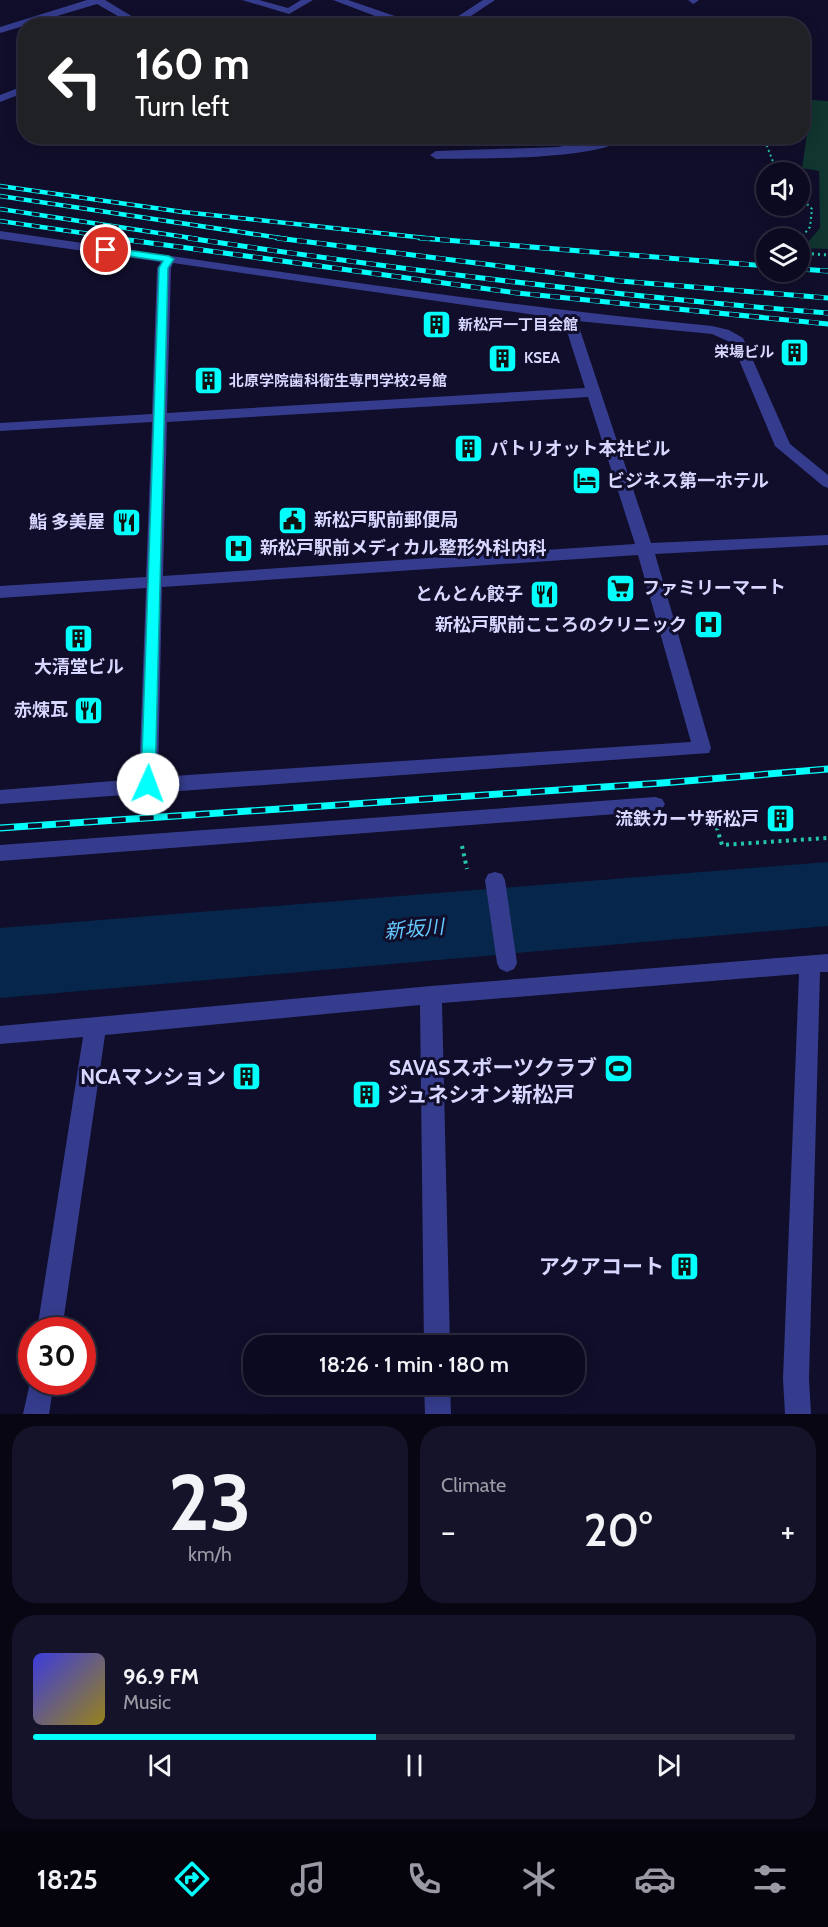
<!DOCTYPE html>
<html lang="en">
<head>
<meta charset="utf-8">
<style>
  :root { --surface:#0c0a20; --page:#151329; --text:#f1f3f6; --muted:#9a9aa5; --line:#2c2b3e; --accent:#03fffc }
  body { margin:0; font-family:Cabin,"Noto Sans JP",sans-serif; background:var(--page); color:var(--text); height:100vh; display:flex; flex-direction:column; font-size:22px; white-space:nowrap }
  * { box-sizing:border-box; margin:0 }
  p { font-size:20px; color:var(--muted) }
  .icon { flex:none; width:33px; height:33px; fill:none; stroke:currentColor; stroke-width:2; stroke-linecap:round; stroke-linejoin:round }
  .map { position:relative; height:1414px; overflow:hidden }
  .sheet { display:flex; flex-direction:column; gap:12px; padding:12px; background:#070612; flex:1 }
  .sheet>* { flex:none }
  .top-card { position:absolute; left:18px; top:18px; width:792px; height:126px; border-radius:24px; box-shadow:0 3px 15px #0003,0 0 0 2px var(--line); background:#202124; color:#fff; overflow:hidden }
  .buttons { position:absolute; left:756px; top:162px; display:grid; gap:12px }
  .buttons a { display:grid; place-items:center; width:54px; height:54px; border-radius:50%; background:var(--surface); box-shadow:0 3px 15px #0003,0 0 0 2px var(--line); font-size:30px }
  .speed { position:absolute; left:18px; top:1317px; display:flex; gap:12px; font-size:30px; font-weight:700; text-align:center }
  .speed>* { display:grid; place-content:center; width:78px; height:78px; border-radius:50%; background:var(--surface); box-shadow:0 3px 15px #0003,0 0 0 2px var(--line); line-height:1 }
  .speed .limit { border:9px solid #d22; background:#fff; color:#111 }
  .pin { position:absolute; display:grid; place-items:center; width:51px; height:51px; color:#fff; margin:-26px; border:3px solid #fff; border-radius:50%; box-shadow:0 2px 6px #0007 }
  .me { position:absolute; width:66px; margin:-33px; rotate:2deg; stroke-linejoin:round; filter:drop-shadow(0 0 4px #0008) }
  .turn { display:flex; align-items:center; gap:21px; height:126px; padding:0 18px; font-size:27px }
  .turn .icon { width:78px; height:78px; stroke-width:2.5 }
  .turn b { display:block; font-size:42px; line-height:51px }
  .big { font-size:45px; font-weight:600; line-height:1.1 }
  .sheet .widget { flex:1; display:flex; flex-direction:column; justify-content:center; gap:9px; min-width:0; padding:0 21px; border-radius:24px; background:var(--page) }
  .sheet .dial { align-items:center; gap:0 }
  .dial b { font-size:78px; line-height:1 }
  .song { display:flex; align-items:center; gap:18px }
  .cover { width:72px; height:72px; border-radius:9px; background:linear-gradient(135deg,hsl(240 70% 55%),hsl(50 70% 35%)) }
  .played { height:6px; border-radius:3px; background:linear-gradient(90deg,var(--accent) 45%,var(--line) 45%) }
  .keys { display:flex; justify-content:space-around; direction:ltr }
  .heat { display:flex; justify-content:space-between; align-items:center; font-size:33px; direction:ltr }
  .sheet .tiles { flex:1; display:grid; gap:12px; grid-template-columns:1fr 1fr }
  .widget:last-child { grid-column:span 2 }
  .trip { position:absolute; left:243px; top:1335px; width:342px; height:60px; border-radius:24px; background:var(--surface); box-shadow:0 3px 15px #0003,0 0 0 2px var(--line); font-weight:600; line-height:60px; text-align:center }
  .tabs { display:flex; height:96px; justify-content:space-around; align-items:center; background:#05040d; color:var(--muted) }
  .tabs .icon { width:42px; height:42px }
  .tabs .current { color:var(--accent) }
  .tabs b { font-size:27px; color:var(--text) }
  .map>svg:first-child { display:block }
</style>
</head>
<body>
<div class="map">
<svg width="828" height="1414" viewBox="0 0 828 1414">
  <rect width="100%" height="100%" fill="#100e2a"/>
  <path fill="#11352f" d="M812,100L828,101V249L803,248L820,228L819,171L802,168Z"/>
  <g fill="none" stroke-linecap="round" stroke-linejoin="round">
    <path fill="#06274b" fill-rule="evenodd" d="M828,862V926L0,998V928Z"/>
    <path stroke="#25c5a9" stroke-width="2" stroke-dasharray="2 3" stroke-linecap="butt" d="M763,136L777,172
      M800,197L812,209L810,227L800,239"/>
    <path stroke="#25c5a9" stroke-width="3" stroke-dasharray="2 4" stroke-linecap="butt" d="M800,240L802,238
      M800,253L828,255"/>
    <path stroke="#25c5a9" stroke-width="4" stroke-dasharray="3 4.5" stroke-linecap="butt" d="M681,818L713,815L722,845L828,838
      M462,846L467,869"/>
    <path fill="#353c8d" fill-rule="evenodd" d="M87,0H105L148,26H135L97,4L0,33V27Z
      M242,0H259L288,8L301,0H313L289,14Z
      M333,0H348L424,26H406L393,22L388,26H379L383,19Z
      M483,0H495L456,26H443Z
      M688,0H698V1L693,4Z
      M26,85V92L0,102V95Z
      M613,136H631C600,161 479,158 436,159L430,155L436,151L558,147Z
      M0,231C237,265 474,303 712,326L729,330L743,338L790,444L828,475V488L823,486L775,446L732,343L712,334L577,321L651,543L828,535V545L655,554L711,748L709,753L0,804V790L139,779L146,588L0,598V586L146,577L152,422L0,431V423L152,414L157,268L161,262L0,239ZM173,263L563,319L585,388L167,413L171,268ZM588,397L635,544L163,576L167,422ZM638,555L691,742L158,777L162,587Z
      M655,797L662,799L665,804L662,809L655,811L0,861V845Z
      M495,872L502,874L505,880L517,963L514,969L507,972L500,969L497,963L485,880L488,874Z
      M828,954V972H820L809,1379L811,1414H785L783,1379L799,974L442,1003L450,1346H424L420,1005L105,1035L62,1330H37L83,1037L0,1044V1026L431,986Z
      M32,1374V1382H54L49,1414H23Z
      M424,1384H450L451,1414H425Z"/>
    <defs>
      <path id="rail-far2" d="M0,186L183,212L435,239
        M0,196L287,239
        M0,209L198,239
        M0,221L124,239"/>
      <path id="rail-far1" d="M114,238L517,293L828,324
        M188,238C401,270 614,296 828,313
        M277,238L620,281L828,298
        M420,238L766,266
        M800,269L828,271"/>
      <path id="rail" d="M0,828L662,783L828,769"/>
    </defs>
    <use href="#rail-far2" stroke="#03fffc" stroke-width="4.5"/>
    <use href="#rail-far1" stroke="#03fffc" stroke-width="5"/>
    <use href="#rail" stroke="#03fffc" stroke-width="7"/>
    <use href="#rail-far2" stroke="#100e2a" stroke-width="3" stroke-dasharray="8" stroke-linecap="butt"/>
    <use href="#rail-far1" stroke="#100e2a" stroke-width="4" stroke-dasharray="10" stroke-linecap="butt"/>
    <use href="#rail" stroke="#100e2a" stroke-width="4.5" stroke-dasharray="14" stroke-linecap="butt"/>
  </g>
  <path fill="#03fffc" stroke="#02a6a4" stroke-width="1.5" d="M106,247L169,256L174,259L168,268L155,784L148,790L141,784L159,268L163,261L102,252V248Z"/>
  <defs>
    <symbol id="building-square" viewBox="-11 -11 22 22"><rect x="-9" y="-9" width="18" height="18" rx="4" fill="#03fffc" stroke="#100e2a"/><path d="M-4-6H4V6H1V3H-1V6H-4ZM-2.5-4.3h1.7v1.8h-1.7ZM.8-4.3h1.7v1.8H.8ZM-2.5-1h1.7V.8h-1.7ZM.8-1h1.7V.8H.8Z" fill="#111"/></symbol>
    <symbol id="hotel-square" viewBox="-11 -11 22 22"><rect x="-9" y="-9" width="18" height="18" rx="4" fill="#03fffc" stroke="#100e2a"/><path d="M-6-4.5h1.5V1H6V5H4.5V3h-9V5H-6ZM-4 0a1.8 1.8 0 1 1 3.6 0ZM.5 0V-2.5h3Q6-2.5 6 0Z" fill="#111"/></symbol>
    <symbol id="civic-square" viewBox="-11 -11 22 22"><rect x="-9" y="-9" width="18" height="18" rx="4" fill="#03fffc" stroke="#100e2a"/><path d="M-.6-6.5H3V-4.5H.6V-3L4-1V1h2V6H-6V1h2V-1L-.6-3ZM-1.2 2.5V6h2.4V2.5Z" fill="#111"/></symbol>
    <symbol id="restaurant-square" viewBox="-11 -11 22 22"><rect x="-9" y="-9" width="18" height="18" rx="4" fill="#03fffc" stroke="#100e2a"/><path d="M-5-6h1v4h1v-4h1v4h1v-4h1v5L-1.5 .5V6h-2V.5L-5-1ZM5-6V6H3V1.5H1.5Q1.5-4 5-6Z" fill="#111"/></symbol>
    <symbol id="hospital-square" viewBox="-11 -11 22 22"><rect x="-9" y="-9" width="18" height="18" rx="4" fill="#03fffc" stroke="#100e2a"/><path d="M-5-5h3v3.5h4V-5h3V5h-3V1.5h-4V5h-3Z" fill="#111"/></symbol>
    <symbol id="supermarket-square" viewBox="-11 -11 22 22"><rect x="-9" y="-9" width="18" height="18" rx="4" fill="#03fffc" stroke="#100e2a"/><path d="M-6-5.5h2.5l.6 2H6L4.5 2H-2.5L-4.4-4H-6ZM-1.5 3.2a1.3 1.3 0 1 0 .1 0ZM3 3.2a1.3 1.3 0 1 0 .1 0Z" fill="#111"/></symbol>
    <symbol id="stadium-square" viewBox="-11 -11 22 22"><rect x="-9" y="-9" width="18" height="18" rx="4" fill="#03fffc" stroke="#100e2a"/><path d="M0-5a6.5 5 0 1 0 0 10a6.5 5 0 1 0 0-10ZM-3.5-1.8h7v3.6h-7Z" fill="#111"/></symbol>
  </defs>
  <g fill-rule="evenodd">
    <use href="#building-square" x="420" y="308" width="33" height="33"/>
    <use href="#building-square" x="778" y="336" width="33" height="33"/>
    <use href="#building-square" x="486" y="342" width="33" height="33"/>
    <use href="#building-square" x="192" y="364" width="33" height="33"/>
    <use href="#building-square" x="452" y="432" width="33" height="33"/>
    <use href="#hotel-square" x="570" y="464" width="33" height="33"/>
    <use href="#civic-square" x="276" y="504" width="33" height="33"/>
    <use href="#restaurant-square" x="110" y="506" width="33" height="33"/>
    <use href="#hospital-square" x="222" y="532" width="33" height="33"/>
    <use href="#supermarket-square" x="604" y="572" width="33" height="33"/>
    <use href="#restaurant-square" x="528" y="578" width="33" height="33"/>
    <use href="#hospital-square" x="692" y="608" width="33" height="33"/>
    <use href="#building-square" x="62" y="622" width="33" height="33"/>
    <use href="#restaurant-square" x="72" y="694" width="33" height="33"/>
    <use href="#building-square" x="764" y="802" width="33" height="33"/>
    <use href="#stadium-square" x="602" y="1052" width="33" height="33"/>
    <use href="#building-square" x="230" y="1060" width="33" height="33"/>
    <use href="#building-square" x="350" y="1078" width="33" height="33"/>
    <use href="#building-square" x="668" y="1250" width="33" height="33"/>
  </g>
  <g text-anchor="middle" stroke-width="6" stroke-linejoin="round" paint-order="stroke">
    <g font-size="15" font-weight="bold" fill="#d7d7ff" stroke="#100e2a" text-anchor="start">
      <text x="458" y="330">新松戸一丁目会館</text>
      <text x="774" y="357" text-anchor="end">栄場ビル</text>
      <text x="524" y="363">KSEA</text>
      <text x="229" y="386">北原学院歯科衛生専門学校2号館</text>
    </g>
    <g font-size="18" font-weight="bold" fill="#d7d7ff" stroke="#100e2a" text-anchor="start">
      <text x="490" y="455">パトリオット本社ビル</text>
      <text x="607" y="487">ビジネス第一ホテル</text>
      <text x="314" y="526">新松戸駅前郵便局</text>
      <text x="105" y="528" text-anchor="end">鮨 多美屋</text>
      <text x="260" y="554">新松戸駅前メディカル整形外科内科</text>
      <text x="642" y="594">ファミリーマート</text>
      <text x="523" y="600" text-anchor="end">とんとん餃子</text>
      <text x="687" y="631" text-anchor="end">新松戸駅前こころのクリニック</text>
      <text x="79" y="673" text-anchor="middle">大清堂ビル</text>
      <text x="68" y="716" text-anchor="end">赤煉瓦</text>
      <text x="759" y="825" text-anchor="end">流鉄カーサ新松戸</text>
    </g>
    <g font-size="20" font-style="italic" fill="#65c9ff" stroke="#100e2a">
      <text transform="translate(414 929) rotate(-5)" y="7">新坂川</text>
    </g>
    <g font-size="21" font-weight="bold" fill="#d7d7ff" stroke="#100e2a" text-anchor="end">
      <text x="597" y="1075">SAVASスポーツクラブ</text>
      <text x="226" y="1084">NCAマンション</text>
      <text x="387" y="1102" text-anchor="start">ジュネシオン新松戸</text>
      <text x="664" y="1274">アクアコート</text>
    </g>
  </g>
</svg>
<div class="buttons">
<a><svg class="icon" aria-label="sound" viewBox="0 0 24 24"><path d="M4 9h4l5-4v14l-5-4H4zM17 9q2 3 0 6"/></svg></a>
<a><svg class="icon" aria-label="layers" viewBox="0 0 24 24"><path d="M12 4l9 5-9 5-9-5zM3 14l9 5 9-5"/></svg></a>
</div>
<div class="speed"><div class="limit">30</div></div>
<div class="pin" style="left:106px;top:250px;background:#d93025"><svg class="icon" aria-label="arrive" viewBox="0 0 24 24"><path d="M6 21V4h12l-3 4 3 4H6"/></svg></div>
<svg class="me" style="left:148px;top:784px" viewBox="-20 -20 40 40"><circle r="19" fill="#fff"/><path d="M0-13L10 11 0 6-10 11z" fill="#03fffc"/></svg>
<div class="trip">18:26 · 1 min · 180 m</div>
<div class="top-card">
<div class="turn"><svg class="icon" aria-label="left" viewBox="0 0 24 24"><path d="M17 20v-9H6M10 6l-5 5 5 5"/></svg><div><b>160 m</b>Turn left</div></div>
</div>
</div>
<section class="sheet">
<div class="tiles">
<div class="widget dial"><b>23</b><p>km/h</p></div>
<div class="widget"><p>Climate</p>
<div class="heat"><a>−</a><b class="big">20°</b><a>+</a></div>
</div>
<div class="widget">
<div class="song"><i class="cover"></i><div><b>96.9 FM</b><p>Music</p></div></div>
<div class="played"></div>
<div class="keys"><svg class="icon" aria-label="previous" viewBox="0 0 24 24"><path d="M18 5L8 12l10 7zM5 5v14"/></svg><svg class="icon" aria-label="pause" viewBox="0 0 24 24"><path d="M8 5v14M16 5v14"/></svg><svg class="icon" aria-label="next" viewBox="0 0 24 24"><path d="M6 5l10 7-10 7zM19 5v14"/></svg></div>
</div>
</div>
</section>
<nav class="tabs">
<b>18:25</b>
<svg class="icon current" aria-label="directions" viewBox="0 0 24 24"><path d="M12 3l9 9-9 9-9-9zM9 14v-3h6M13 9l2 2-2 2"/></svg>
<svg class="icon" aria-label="music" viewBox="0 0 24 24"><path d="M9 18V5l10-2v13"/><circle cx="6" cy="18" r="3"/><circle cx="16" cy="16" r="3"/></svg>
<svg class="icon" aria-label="phone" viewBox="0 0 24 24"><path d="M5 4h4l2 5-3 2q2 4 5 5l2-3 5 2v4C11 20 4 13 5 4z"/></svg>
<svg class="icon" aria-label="climate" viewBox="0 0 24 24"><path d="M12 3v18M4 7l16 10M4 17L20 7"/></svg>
<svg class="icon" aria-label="car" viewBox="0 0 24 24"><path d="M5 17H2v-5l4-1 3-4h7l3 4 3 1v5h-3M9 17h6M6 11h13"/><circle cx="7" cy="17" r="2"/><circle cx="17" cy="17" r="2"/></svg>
<svg class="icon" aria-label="filters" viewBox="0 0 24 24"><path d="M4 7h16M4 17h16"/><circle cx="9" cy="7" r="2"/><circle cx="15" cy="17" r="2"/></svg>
</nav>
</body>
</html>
